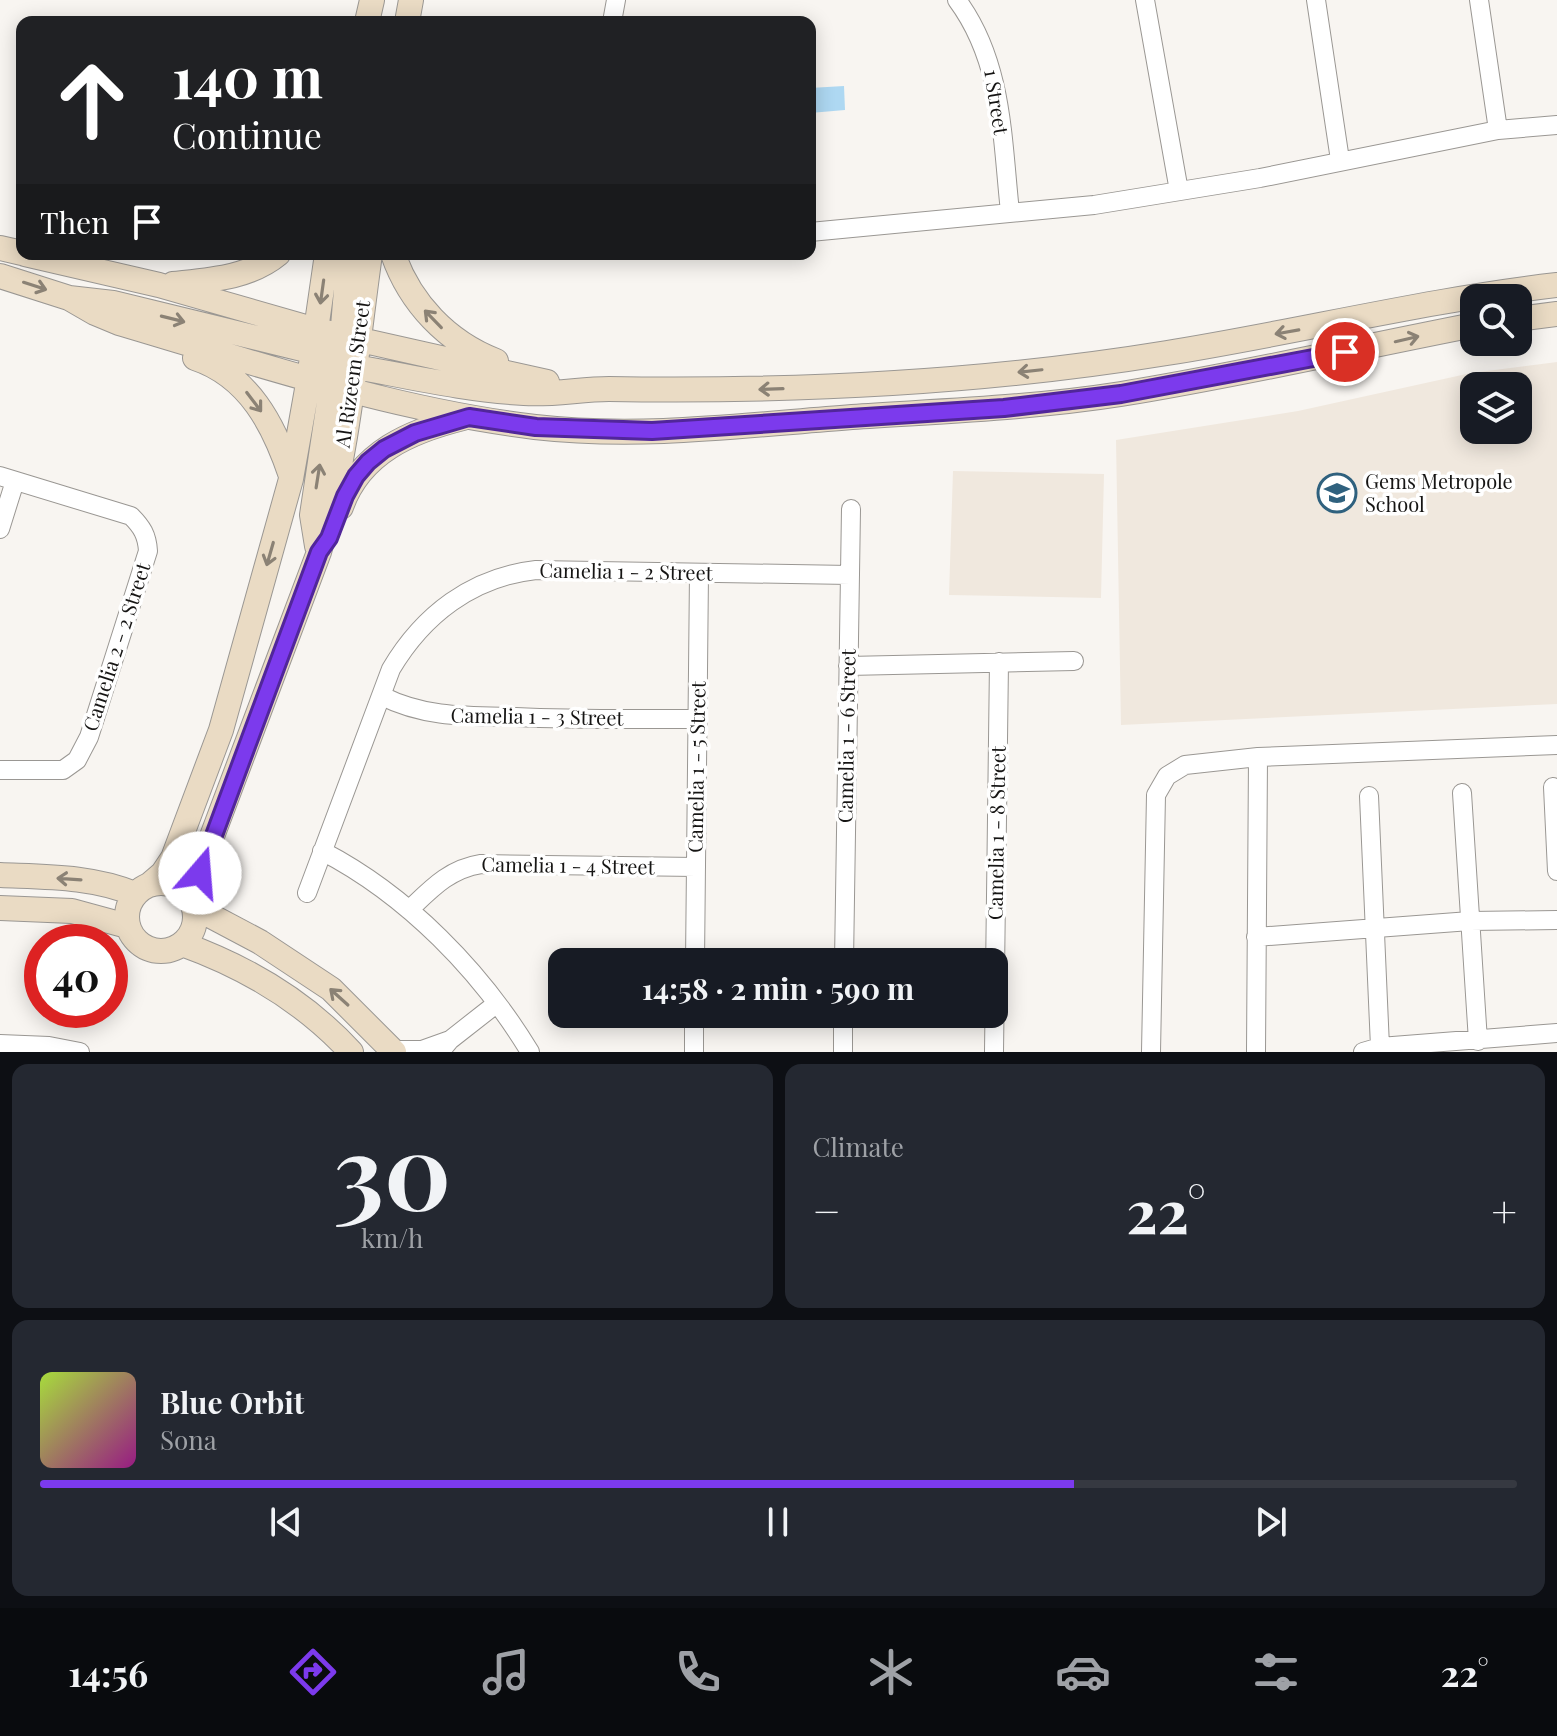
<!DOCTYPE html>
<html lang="en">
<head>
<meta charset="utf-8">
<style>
  :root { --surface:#171b24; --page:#242831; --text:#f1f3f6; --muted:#9ea1a6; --line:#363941; --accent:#7c3aed }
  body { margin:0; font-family:"Playfair Display",serif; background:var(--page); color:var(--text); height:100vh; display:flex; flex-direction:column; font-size:30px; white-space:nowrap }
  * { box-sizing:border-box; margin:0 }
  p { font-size:26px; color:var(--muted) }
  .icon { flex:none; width:44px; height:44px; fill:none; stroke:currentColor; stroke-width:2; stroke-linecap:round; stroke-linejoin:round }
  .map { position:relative; height:1052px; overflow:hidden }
  .sheet { display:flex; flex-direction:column; gap:12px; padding:12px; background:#0d0f14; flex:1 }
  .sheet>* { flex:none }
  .hud { position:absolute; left:16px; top:16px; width:800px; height:244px; border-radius:16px; box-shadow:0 4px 20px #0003; background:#202124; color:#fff; overflow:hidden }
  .tools { position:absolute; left:1460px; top:284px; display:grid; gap:16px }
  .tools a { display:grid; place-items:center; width:72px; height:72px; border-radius:16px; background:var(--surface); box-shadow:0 4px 20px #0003; font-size:40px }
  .speed { position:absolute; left:24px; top:924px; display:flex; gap:16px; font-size:40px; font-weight:700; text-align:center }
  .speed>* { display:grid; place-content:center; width:104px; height:104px; border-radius:50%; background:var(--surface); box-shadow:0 4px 20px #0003; line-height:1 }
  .speed .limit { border:12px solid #d22; background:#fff; color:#111 }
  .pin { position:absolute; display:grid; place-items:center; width:68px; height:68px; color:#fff; margin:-34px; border:4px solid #fff; border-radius:50%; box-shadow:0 2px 8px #0007 }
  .me { position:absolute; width:88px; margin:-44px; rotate:18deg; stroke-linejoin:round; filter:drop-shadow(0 0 6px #0008) }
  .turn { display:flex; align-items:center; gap:28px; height:168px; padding:0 24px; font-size:36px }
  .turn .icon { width:104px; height:104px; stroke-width:2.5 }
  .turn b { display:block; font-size:56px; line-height:68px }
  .then { display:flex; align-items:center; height:76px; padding:0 24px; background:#0003; gap:16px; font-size:30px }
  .big { font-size:60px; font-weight:700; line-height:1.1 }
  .sheet .tile { flex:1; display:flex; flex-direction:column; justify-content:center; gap:12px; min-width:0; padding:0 28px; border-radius:16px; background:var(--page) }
  .sheet .dial { align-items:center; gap:0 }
  .dial b { font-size:104px; line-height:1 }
  .song { display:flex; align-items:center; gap:24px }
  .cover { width:96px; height:96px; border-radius:12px; background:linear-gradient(135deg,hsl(80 70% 55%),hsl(310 70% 35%)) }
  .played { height:8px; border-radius:4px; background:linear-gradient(90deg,var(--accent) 70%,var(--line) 70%) }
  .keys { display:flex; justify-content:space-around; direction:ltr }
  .heat { display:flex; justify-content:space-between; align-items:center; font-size:44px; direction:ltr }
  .sheet .tiles { flex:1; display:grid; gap:12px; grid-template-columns:1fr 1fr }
  .tile:last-child { grid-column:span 2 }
  .trip { position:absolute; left:548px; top:948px; width:460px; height:80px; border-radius:16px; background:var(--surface); box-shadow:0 4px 20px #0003; font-weight:700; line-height:80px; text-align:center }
  .menu { display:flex; height:128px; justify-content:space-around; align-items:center; background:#090b0e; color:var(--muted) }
  .menu .icon { width:56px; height:56px }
  .menu .current { color:var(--accent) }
  .menu b { font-size:36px; color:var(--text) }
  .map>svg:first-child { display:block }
</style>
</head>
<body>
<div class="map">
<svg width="1557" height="1052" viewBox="0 0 1557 1052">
  <rect width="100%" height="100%" fill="#f8f5f1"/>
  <path fill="#f0e8de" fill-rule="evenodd" d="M1557,362V704L1121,725L1116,440L1298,411L1471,373ZM1474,386H1518V430H1474Z
    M953,471L1104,474L1101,598L949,595Z"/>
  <path fill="#aed8f2" d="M844,86L845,110L810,113V88Z"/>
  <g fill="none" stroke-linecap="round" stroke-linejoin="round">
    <defs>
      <path id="street" d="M957,0C1003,62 1002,138 1010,212
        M1145,0L1179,191
        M1316,0L1340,160
        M1479,0L1498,130
        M612,22L616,0
        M810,232L1094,205L1260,178L1498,130L1557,125
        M0,476L131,516C142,527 147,535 148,551L89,737L77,760L63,770H0
        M0,529L15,481
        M848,666L1074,661
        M382,696C425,718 469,716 516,717C576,720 636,719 696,719
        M1553,787L1557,871
        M1462,793L1478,1041
        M1369,796L1380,1047
        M322,851C407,895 481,971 530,1052
        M307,893L391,669C423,615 472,577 536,570L850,575
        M409,910C431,889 449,869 481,864L696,867
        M1256,937L1470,921L1557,920
        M695,962L699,573
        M844,962L851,509
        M0,1044L49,1046L80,1052
        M392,1050H422L450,1040
        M440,1052L450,1040L496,1004
        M694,1052V1014
        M843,1052V1014
        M994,1052L999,662
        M1151,1052L1156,795L1167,776L1185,765L1258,757L1557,745
        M1256,1052L1258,757
        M1363,1052L1380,1047L1557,1033"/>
      <path id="secondary" d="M367,22L372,0
        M407,22L411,0
        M0,248L22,253
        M25,254L159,285L316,330L547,382
        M393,254C410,303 447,342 496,361
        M0,276L69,298L113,303L327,355
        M173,284C209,280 249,278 278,254
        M69,298L95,313L119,323C255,363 393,410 535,427C641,439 746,425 852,417C942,411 1032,408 1121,394C1239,375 1356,348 1474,325
        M1518,319L1557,314
        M341,351L349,254
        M195,358C249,376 274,425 291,476
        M311,377L334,369L356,367C411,377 468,390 524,393C553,395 581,389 609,389C796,392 983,383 1167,353C1298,332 1426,300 1557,285
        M341,507C360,452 411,431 463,418
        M317,546L312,515L334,369
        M0,875C46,877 92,876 135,894
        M127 917a34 34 0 1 1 68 0a34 34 0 1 1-68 0Z
        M149,885L163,873L173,858L221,730L291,479L309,378L327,254
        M191,900L208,847L319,552C348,455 356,354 370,254
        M194,907L260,942L331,989L394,1052
        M0,908L72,911L127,926
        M182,944C246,967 305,1002 351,1052"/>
    </defs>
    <use href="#street" stroke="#9a9793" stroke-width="20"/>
    <use href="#secondary" stroke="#9a9793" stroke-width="26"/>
    <use href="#street" stroke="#fff" stroke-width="18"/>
    <use href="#secondary" stroke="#eadbc4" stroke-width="24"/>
  </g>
  <defs><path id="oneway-shaft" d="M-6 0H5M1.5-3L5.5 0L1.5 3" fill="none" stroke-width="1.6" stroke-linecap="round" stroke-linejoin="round" transform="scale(2)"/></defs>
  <g stroke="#8b8275">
    <use href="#oneway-shaft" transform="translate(35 286) rotate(18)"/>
    <use href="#oneway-shaft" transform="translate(322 292) rotate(98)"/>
    <use href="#oneway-shaft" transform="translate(173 319) rotate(14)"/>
    <use href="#oneway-shaft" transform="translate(433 319) rotate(-134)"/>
    <use href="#oneway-shaft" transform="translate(1287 332) rotate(170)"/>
    <use href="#oneway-shaft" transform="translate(1407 339) rotate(-13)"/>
    <use href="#oneway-shaft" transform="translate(1030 371) rotate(174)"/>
    <use href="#oneway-shaft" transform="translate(771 389) rotate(178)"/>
    <use href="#oneway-shaft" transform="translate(254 402) rotate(53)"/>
    <use href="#oneway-shaft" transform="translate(318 476) rotate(-81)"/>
    <use href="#oneway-shaft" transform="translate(270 554) rotate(106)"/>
    <use href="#oneway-shaft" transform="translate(69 879) rotate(-176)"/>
    <use href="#oneway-shaft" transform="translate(339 997) rotate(-138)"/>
  </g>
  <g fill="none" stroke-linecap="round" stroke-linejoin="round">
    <defs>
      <path id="route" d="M200,873L319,552L329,538L345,496L356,476L368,462L384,449L415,433L469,417L536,427L652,431L1004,408L1121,394L1345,352"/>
    </defs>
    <use href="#route" stroke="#51269a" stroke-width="20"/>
    <use href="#route" stroke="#7c3aed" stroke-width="14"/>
  </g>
  <defs>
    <symbol id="school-ring" viewBox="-11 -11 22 22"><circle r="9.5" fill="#fff" stroke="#2f617e" stroke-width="1.5"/><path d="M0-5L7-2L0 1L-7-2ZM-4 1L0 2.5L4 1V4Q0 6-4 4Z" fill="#2f617e"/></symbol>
  </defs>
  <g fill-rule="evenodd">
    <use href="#school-ring" x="1315" y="471" width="44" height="44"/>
  </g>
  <g text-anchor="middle" stroke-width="7" stroke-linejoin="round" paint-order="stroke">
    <g font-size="20" fill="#161514" stroke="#fff">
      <text transform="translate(996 102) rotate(81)" y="7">1 Street</text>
      <text transform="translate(353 374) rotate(-82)" y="7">Al Rizeem Street</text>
      <text transform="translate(626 572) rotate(1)" y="7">Camelia 1 - 2 Street</text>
      <text transform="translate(117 647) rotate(-72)" y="7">Camelia 2 - 2 Street</text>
      <text transform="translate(537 717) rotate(1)" y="7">Camelia 1 - 3 Street</text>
      <text transform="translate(847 736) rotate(-89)" y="7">Camelia 1 - 6 Street</text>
      <text transform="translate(697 767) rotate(-89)" y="7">Camelia 1 - 5 Street</text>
      <text transform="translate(997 833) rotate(-89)" y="7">Camelia 1 - 8 Street</text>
      <text transform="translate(568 866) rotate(1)" y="7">Camelia 1 - 4 Street</text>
    </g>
    <g font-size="20" fill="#161514" stroke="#fff" text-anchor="start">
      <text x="1365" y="489">Gems Metropole<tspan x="1365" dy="23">School</tspan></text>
    </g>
  </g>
</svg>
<div class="tools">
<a><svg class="icon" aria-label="search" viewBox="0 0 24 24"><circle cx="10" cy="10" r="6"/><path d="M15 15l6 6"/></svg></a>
<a><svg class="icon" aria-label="layers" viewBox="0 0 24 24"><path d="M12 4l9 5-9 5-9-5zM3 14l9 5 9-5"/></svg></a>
</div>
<div class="speed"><div class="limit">40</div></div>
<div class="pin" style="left:1345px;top:352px;background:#d93025"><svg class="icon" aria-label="arrive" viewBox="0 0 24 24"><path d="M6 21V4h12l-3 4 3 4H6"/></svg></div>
<svg class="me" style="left:200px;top:873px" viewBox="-20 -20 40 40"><circle r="19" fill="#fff"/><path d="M0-13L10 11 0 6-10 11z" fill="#7c3aed"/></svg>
<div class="trip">14:58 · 2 min · 590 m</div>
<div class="hud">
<div class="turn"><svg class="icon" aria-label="ahead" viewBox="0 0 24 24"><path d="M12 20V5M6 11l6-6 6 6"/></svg><div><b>140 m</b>Continue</div></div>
<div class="then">Then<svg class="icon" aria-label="arrive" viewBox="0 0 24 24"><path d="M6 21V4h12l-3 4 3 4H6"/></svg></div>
</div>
</div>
<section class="sheet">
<div class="tiles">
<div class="tile dial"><b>30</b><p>km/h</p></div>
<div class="tile"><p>Climate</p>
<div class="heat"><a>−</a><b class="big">22°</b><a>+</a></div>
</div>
<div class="tile">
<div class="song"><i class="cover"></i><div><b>Blue Orbit</b><p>Sona</p></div></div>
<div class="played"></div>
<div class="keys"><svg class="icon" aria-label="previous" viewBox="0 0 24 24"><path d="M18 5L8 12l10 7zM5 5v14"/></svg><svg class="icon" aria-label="pause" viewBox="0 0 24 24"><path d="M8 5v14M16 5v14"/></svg><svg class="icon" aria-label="next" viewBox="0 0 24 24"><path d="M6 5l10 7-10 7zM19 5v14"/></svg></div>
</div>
</div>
</section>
<nav class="menu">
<b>14:56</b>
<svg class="icon current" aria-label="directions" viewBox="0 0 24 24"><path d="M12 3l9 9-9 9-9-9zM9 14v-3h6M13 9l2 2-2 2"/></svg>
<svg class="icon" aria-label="music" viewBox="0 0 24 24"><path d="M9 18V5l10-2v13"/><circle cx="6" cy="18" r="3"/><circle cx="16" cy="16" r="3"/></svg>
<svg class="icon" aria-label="phone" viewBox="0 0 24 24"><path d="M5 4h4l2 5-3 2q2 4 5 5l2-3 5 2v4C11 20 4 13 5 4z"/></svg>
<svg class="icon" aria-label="climate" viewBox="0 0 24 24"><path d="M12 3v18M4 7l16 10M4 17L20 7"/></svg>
<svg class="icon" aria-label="car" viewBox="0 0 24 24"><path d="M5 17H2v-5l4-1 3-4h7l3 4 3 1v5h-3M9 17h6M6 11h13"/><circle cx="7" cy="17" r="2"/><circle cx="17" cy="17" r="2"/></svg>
<svg class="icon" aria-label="filters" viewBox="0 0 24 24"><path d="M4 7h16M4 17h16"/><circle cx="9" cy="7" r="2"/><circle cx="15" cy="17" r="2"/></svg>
<b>22°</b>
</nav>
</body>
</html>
